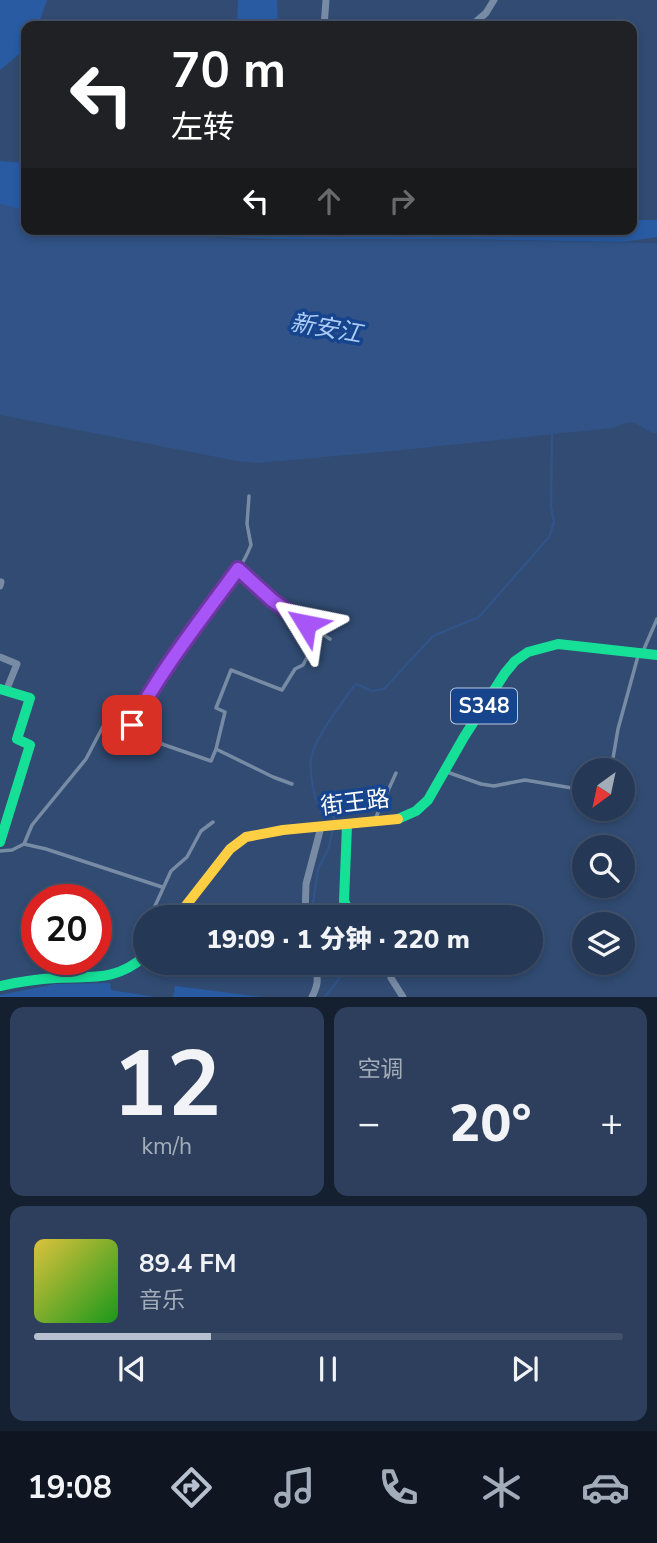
<!DOCTYPE html>
<html lang="zh">
<head>
<meta charset="utf-8">
<style>
  :root { --surface:#253856; --page:#2d3f5c; --text:#f1f3f6; --muted:#a3acb9; --line:#42526c; --accent:#b7c0ce }
  body { margin:0; font-family:"Nunito Sans","Noto Sans SC",sans-serif; background:var(--page); color:var(--text); height:100vh; display:flex; flex-direction:column; font-size:26px; white-space:nowrap }
  * { box-sizing:border-box; margin:0 }
  p { font-size:23px; color:var(--muted) }
  .icon { flex:none; width:38px; height:38px; fill:none; stroke:currentColor; stroke-width:2; stroke-linecap:round; stroke-linejoin:round }
  .map { position:relative; height:997px; overflow:hidden }
  .panel { display:flex; flex-direction:column; gap:10px; padding:10px; background:#141f2f; flex:1 }
  .panel>* { flex:none }
  .hud { position:absolute; left:21px; top:21px; width:616px; height:214px; border-radius:14px; box-shadow:0 4px 10px #0003,0 0 0 2px var(--line); background:#202124; color:#fff; overflow:hidden }
  .needle { width:46px; rotate:213deg }
  .buttons { position:absolute; left:572px; top:758px; display:grid; gap:14px }
  .buttons a { display:grid; place-items:center; width:63px; height:63px; border-radius:50%; background:var(--surface); box-shadow:0 4px 10px #0003,0 0 0 2px var(--line); font-size:35px }
  .speed { position:absolute; left:21px; top:884px; display:flex; gap:14px; font-size:35px; font-weight:700; text-align:center }
  .speed>* { display:grid; place-content:center; width:91px; height:91px; border-radius:50%; background:var(--surface); box-shadow:0 4px 10px #0003,0 0 0 2px var(--line); line-height:1 }
  .speed .limit { border:10px solid #d22; background:#fff; color:#111 }
  .pin { position:absolute; display:grid; place-items:center; width:60px; height:60px; color:#fff; margin:-30px; border-radius:14px; box-shadow:0 4px 10px #0006 }
  .me { position:absolute; width:77px; margin:-38px; rotate:305deg; stroke-linejoin:round; filter:drop-shadow(0 0 5px #0008) }
  .turn { display:flex; align-items:center; gap:24px; height:147px; padding:0 35px; font-size:32px }
  .turn .icon { width:91px; height:91px; stroke-width:2.5 }
  .turn b { display:block; font-size:49px; line-height:60px }
  .lanes { display:flex; align-items:center; height:66px; padding:0 35px; background:#0003; justify-content:center; gap:35px; direction:ltr }
  .lanes .off { opacity:.35 }
  .big { font-size:52px; font-weight:800; line-height:1.1 }
  .panel .card { flex:1; display:flex; flex-direction:column; justify-content:center; gap:10px; min-width:0; padding:0 24px; border-radius:14px; background:var(--page) }
  .panel .dial { align-items:center; gap:0 }
  .dial b { font-size:91px; line-height:1 }
  .song { display:flex; align-items:center; gap:21px }
  .cover { width:84px; height:84px; border-radius:10px; background:linear-gradient(135deg,hsl(50 70% 55%),hsl(120 70% 35%)) }
  .played { height:7px; border-radius:4px; background:linear-gradient(90deg,var(--accent) 30%,var(--line) 30%) }
  .keys { display:flex; justify-content:space-around; direction:ltr }
  .heat { display:flex; justify-content:space-between; align-items:center; font-size:38px; direction:ltr }
  .panel .tiles { flex:1; display:grid; gap:10px; grid-template-columns:1fr 1fr }
  .card:last-child { grid-column:span 2 }
  .trip { position:absolute; left:133px; top:905px; width:410px; height:70px; border-radius:35px; background:var(--surface); box-shadow:0 4px 10px #0003,0 0 0 2px var(--line); font-weight:800; line-height:70px; text-align:center }
  .tab-bar { display:flex; height:112px; justify-content:space-around; align-items:center; background:#0f1622; color:var(--muted) }
  .tab-bar .icon { width:49px; height:49px }
  .tab-bar .current { color:var(--accent) }
  .tab-bar b { font-size:32px; color:var(--text) }
  .map>svg:first-child { display:block }
</style>
</head>
<body>
<div class="map">
<svg width="657" height="997" viewBox="0 0 657 997">
  <rect width="100%" height="100%" fill="#314b72"/>
  <path fill="#295ba3" d="M0,0H47L38,26H26V46L24,50L0,70Z
    M238,0H277L278,26H237Z
    M0,161L26,163V211L0,204Z
    M632,220H657V237L623,242C554,241 484,239 414,239C324,239 237,243 147,229H632Z
    M110,983L111,990L155,997H0V995L55,984Z
    M175,986L263,997H173Z"/>
  <path fill="#315387" d="M0,204L26,211V229H147L193,236L251,240L411,239L657,243V434C635,428 639,415 613,428L403,450L257,463L237,461L0,415Z"/>
  <g fill="none" stroke-linecap="round" stroke-linejoin="round">
    <path stroke="#315387" stroke-width="2.5" d="M334,823V817L315,798C313,786 309,772 311,759C314,738 341,705 353,687L356,684L372,691L384,689L433,636L479,617L549,537L554,522L551,507L552,432
      M311,917L318,869L329,847L333,829
      M325,997L352,962"/>
    <path stroke="#788ba5" stroke-width="3.5" d="M238,569L292,616L330,639
      M644,649L657,619
      M132,725L159,743L211,761L216,749L273,777L292,784
      M216,749L225,712L216,708L231,670L282,690L295,669L303,665L320,633
      M611,770L618,729L638,656
      M447,772L481,784L494,786L525,780L578,789
      M376,817L396,773
      M24,844L32,825L86,759L110,713L132,725C151,689 172,657 197,625C215,601 240,574 251,545L247,524L249,496
      M0,851L12,850L24,844L46,849L162,887
      M150,917L171,871L187,857L201,831L213,822
      M137,956L145,930"/>
    <path stroke="#788ba5" stroke-width="7" d="M324,26L326,0
      M471,26L486,13L494,0
      M0,586L1,582
      M0,657L17,664L6,691
      M305,917L306,884L321,827
      M388,962L391,978L403,997
      M312,997C319,983 319,977 312,962"/>
    <path stroke="#16e098" stroke-width="10" d="M0,689L30,698L17,739L30,745L0,842
      M398,819L416,811L428,800L464,737L505,673L515,661L528,652L558,644L657,655
      M347,825L344,901L349,911L359,917
      M0,986C18,982 37,979 56,978C92,976 115,982 145,956"/>
    <path stroke="#ffcf43" stroke-width="10" d="M177,917L230,849L246,837L283,830L398,819"/>
  </g>
  <g fill="none" stroke-linecap="round" stroke-linejoin="round">
    <defs>
      <path id="route" d="M132,725C161,669 201,620 238,569L272,600L306,624"/>
    </defs>
    <use href="#route" stroke="#6d37a1" stroke-width="18"/>
    <use href="#route" stroke="#a855f7" stroke-width="12"/>
  </g>
  <g text-anchor="middle" stroke-width="7" stroke-linejoin="round" paint-order="stroke">
    <rect fill="#16458d" stroke="#b9c7dd" stroke-width="2" x="451" y="688.5" width="66" height="35" rx="5"/>
    <g font-size="21" font-weight="bold" fill="#fff">
      <text x="484" y="713">S348</text>
    </g>
    <g font-size="23" fill="#fff" stroke="#16458d">
      <text transform="translate(355 802) rotate(-7)" y="8">街王路</text>
    </g>
    <g font-size="24" font-style="italic" fill="#accbf7" stroke="#16458d">
      <text transform="translate(326 328) rotate(10)" y="8">新安江</text>
    </g>
  </g>
</svg>
<div class="buttons">
<a><svg class="needle" viewBox="-14 -14 28 28"><path d="M0-13l5 13h-10z" fill="#e53935"/><path d="M0 13l5-13h-10z" fill="#a3acb9"/></svg></a>
<a><svg class="icon" aria-label="search" viewBox="0 0 24 24"><circle cx="10" cy="10" r="6"/><path d="M15 15l6 6"/></svg></a>
<a><svg class="icon" aria-label="layers" viewBox="0 0 24 24"><path d="M12 4l9 5-9 5-9-5zM3 14l9 5 9-5"/></svg></a>
</div>
<div class="speed"><div class="limit">20</div></div>
<div class="pin" style="left:132px;top:725px;background:#d93025"><svg class="icon" aria-label="arrive" viewBox="0 0 24 24"><path d="M6 21V4h12l-3 4 3 4H6"/></svg></div>
<svg class="me" style="left:306px;top:624px" viewBox="-20 -20 40 40"><path d="M0-17L14 15 0 8-14 15z" fill="#a855f7" stroke="#fff" stroke-width="4"/></svg>
<div class="trip">19:09 · 1 分钟 · 220 m</div>
<div class="hud">
<div class="turn"><svg class="icon" aria-label="left" viewBox="0 0 24 24"><path d="M17 20v-9H6M10 6l-5 5 5 5"/></svg><div><b>70 m</b>左转</div></div>
<div class="lanes"><svg class="icon" aria-label="left" viewBox="0 0 24 24"><path d="M17 20v-9H6M10 6l-5 5 5 5"/></svg><svg class="icon off" aria-label="ahead" viewBox="0 0 24 24"><path d="M12 20V5M6 11l6-6 6 6"/></svg><svg class="icon off" aria-label="right" viewBox="0 0 24 24"><path d="M7 20v-9h11M14 6l5 5-5 5"/></svg></div>
</div>
</div>
<section class="panel">
<div class="tiles">
<div class="card dial"><b>12</b><p>km/h</p></div>
<div class="card"><p>空调</p>
<div class="heat"><a>−</a><b class="big">20°</b><a>+</a></div>
</div>
<div class="card">
<div class="song"><i class="cover"></i><div><b>89.4 FM</b><p>音乐</p></div></div>
<div class="played"></div>
<div class="keys"><svg class="icon" aria-label="previous" viewBox="0 0 24 24"><path d="M18 5L8 12l10 7zM5 5v14"/></svg><svg class="icon" aria-label="pause" viewBox="0 0 24 24"><path d="M8 5v14M16 5v14"/></svg><svg class="icon" aria-label="next" viewBox="0 0 24 24"><path d="M6 5l10 7-10 7zM19 5v14"/></svg></div>
</div>
</div>
</section>
<nav class="tab-bar">
<b>19:08</b>
<svg class="icon current" aria-label="directions" viewBox="0 0 24 24"><path d="M12 3l9 9-9 9-9-9zM9 14v-3h6M13 9l2 2-2 2"/></svg>
<svg class="icon" aria-label="music" viewBox="0 0 24 24"><path d="M9 18V5l10-2v13"/><circle cx="6" cy="18" r="3"/><circle cx="16" cy="16" r="3"/></svg>
<svg class="icon" aria-label="phone" viewBox="0 0 24 24"><path d="M5 4h4l2 5-3 2q2 4 5 5l2-3 5 2v4C11 20 4 13 5 4z"/></svg>
<svg class="icon" aria-label="climate" viewBox="0 0 24 24"><path d="M12 3v18M4 7l16 10M4 17L20 7"/></svg>
<svg class="icon" aria-label="car" viewBox="0 0 24 24"><path d="M5 17H2v-5l4-1 3-4h7l3 4 3 1v5h-3M9 17h6M6 11h13"/><circle cx="7" cy="17" r="2"/><circle cx="17" cy="17" r="2"/></svg>
</nav>
</body>
</html>
